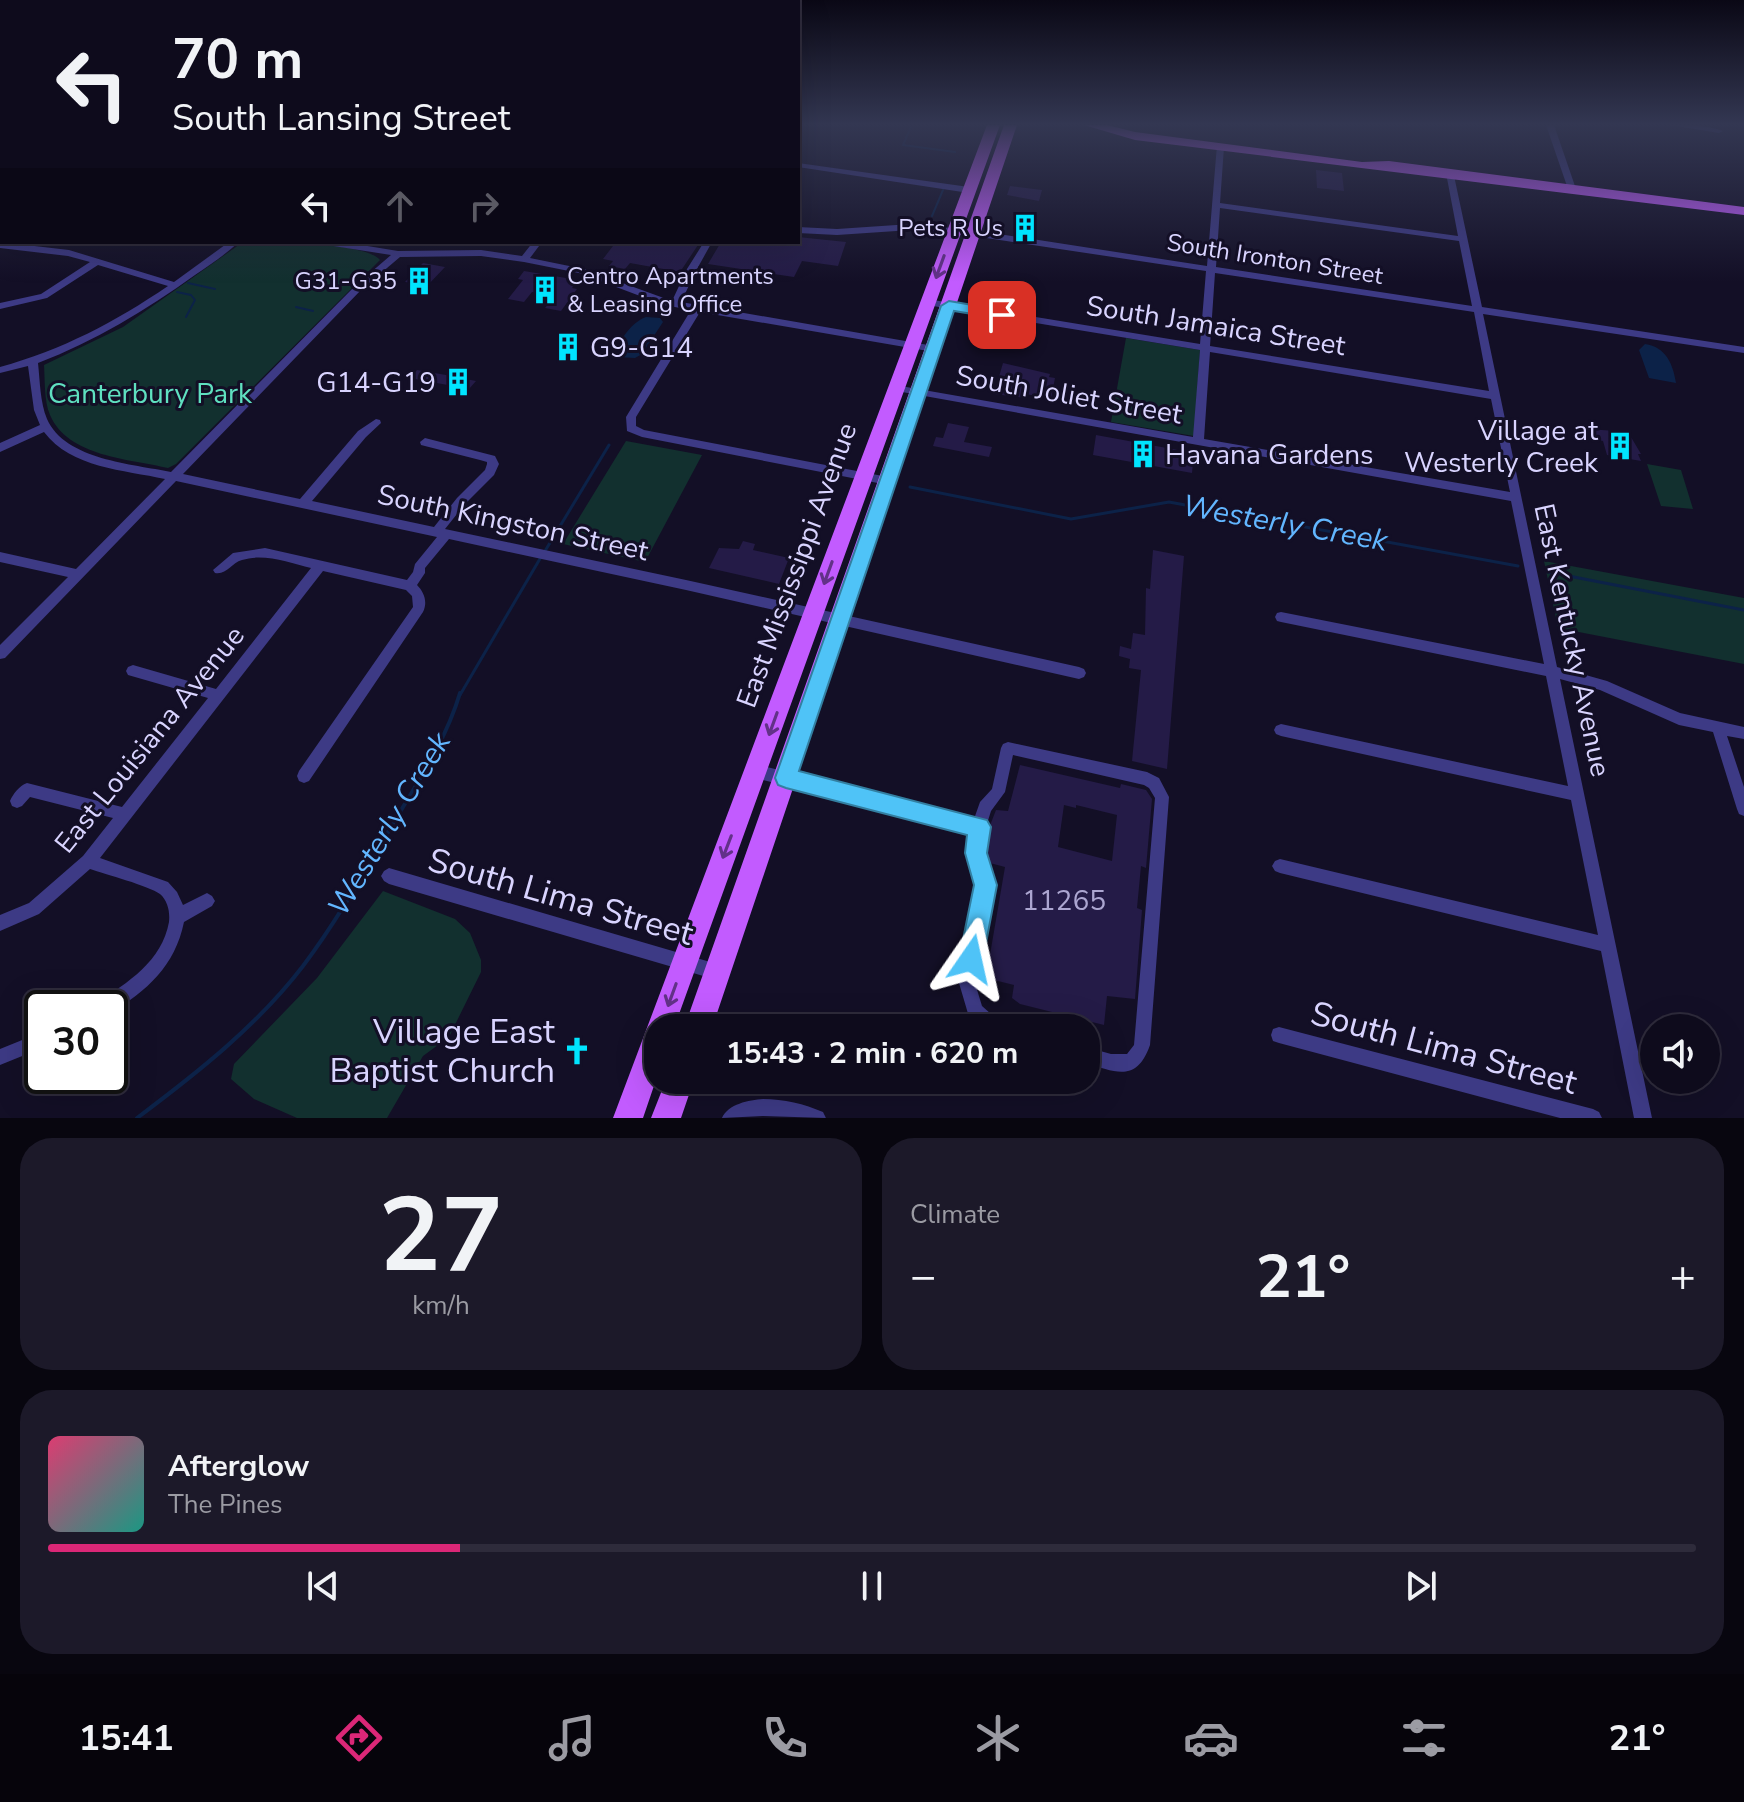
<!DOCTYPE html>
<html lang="en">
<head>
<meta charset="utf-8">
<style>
  :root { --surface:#0e0b1c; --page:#1c1929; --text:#f1f3f6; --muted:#9b9ba3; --line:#2e2b3b; --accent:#db2777 }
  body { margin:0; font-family:"Nunito Sans",sans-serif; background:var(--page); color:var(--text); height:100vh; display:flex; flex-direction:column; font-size:30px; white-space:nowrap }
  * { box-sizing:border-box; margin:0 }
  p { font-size:26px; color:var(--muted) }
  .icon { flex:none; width:44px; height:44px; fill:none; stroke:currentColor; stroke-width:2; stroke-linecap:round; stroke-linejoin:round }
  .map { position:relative; height:1118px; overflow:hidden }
  .drawer { display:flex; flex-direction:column; gap:20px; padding:20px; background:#08060f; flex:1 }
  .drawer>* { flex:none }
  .top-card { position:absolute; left:0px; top:0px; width:800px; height:244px; box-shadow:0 8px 32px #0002,0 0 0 2px var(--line); background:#0e0b1c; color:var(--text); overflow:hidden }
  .buttons { position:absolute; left:1640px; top:1014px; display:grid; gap:16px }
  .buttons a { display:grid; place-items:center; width:80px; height:80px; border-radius:50%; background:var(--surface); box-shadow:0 8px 32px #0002,0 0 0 2px var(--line); font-size:40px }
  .speed { position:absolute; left:24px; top:990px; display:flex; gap:16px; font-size:40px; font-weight:700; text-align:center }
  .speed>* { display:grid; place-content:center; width:104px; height:104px; border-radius:50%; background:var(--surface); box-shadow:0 8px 32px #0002,0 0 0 2px var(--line); line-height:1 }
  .speed .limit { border:4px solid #111; border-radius:12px; background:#fff; color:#111 }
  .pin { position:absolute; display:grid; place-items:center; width:68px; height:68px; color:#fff; margin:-34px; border-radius:16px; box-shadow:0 4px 12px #0006 }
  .me { position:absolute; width:88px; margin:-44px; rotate:11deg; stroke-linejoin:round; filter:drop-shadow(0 0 6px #0008) }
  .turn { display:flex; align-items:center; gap:28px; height:168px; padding:0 40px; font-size:36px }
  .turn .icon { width:104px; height:104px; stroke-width:2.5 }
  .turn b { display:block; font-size:56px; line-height:68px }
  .lanes { display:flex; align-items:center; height:76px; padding:0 40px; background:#0003; justify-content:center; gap:40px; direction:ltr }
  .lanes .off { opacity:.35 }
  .big { font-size:60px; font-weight:700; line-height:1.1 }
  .drawer .widget { flex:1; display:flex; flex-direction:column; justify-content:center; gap:12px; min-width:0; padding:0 28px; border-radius:32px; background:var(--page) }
  .drawer .dial { align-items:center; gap:0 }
  .dial b { font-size:104px; line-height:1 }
  .song { display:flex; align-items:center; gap:24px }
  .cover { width:96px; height:96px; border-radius:12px; background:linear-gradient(135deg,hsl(340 70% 55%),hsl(170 70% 35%)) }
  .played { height:8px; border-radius:4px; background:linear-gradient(90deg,var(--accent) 25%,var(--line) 25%) }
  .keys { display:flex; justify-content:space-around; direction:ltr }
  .heat { display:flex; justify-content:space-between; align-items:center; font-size:44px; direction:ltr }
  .drawer .tiles { flex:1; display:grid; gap:20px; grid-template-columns:1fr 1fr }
  .widget:last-child { grid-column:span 2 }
  .trip { position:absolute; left:644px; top:1014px; width:456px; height:80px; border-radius:32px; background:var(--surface); box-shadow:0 8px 32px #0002,0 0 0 2px var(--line); font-weight:700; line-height:80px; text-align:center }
  .menu { display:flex; height:128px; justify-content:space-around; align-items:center; background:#06040b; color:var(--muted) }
  .menu .icon { width:56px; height:56px }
  .menu .selected { color:var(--accent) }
  .menu b { font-size:36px; color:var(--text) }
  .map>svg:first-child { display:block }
</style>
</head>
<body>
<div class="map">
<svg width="1744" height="1118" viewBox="0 0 1744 1118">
  <rect width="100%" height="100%" fill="#130f26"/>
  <path fill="#12302f" d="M243,242C269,242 365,242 380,260L176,464L168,468C130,459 68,457 50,415C44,401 45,380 44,365L123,327Z
    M1126,338L1200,350L1194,436L1111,422Z
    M626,441L702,455L645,562L563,544Z
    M1647,464L1681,470L1693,509L1661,506Z
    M1544,561L1744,598V664L1558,628Z
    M383,891L455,919L470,933L481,960V972L449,1037L423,1056L387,1118H297L254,1099L231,1079L234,1064L317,978Z"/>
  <path fill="#0c2248" d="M646,317L660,318L663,322L642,354L635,358L618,357C616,342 632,322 646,317Z
    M1645,344C1666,347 1673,364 1676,383L1649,378L1639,350Z"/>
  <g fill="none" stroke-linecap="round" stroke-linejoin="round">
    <path stroke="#0c2248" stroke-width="2" d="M911,127L903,145L955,152
      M932,216L943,190
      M188,283L215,289
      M177,292L191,295L195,300L186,317
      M296,307L313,311"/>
    <path stroke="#0c2248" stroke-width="3" d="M910,487L1071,519L1169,502L1518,566
      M545,551L609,445
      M1548,572L1744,610
      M460,695L541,557"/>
    <path stroke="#0c2248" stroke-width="4" d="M137,1118C197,1073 257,1026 303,966C337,921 365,871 394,822C419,780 446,740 460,693"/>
  </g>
  <path fill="#241b47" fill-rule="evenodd" d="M1316,170L1342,173L1344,191L1317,188Z
    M1010,186L1042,190L1039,201L1007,195Z
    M798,237L846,242L838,266L802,261L794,277L708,264L721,242H798Z
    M616,242H700L680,272L630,263L625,269L609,266L613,261L603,259Z
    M423,263L445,267L427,286L405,282Z
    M524,271L578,280L572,288L577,289L561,311L545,308L555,296L532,292L524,302L508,299L523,280L518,279Z
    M1003,363L1050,374L1049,377L1055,378L1051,399L1026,394L1025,398L994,394Z
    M417,370L446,375L476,381L469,389L410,378Z
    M948,423L969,427L964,442L992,447L989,457L933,446L936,437L943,438Z
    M1589,429L1628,432L1641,454H1638L1641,461L1607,455L1603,441L1592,439Z
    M1096,435L1194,453L1192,473L1093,455Z
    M743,541L755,544L753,550L789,558L779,584L709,568L719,548L739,549Z
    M1153,550L1184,556L1167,769L1132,761L1141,670L1129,668L1130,659L1119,656L1120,646L1131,649L1133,633L1145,635L1146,588L1150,589Z
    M1020,765L1120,788L1121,784L1146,790L1152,799L1146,868L1141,866L1137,908L1142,910L1135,999L1107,996L1104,1025L1020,1004L1012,998L1014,985L986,978L1005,867L990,863L986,853L989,828L996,810L1008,811ZM1064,805L1076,808V805L1117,815L1112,861L1058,847Z"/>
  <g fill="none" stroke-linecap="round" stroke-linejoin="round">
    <path fill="#3d3a85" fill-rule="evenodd" d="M0,125H2V128H0Z
      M1546,125H1554L1576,189L1575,191L1568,189Z
      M1670,125C1688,125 1707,125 1723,131L1719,133Z
      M1217,145L1224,147L1220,203L1458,236L1446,173L1453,171L1482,307L1744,347V353L1483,314L1557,667L1607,681L1680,713L1744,727V739L1727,736L1744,787V816L1739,814L1737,809L1713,732L1679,725L1600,690L1560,679L1652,1118H1634L1601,951L1280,873L1275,871L1272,866L1275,861L1280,859L1598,935L1571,800L1281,736L1276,734L1274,730L1276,726L1281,724L1568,786L1546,676L1281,622L1277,621L1275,617L1277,613L1281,612L1544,664L1511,501L891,390L890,388L891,386L895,385L1193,437L1200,350L927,305L922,302L927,299L1200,344L1206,271L973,236L911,230L837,235L798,233V227L837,229L911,224L973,230L1207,266ZM1220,208L1459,241L1472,306L1216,267ZM1215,273L1474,312L1489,391L1210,346ZM1210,352L1491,399L1510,492L1204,439Z
      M798,163L969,187L973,190L969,193L798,167Z
      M0,242L69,250L174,282L229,242H239C226,254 210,265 195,275C145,311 95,341 38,363C40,381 40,402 47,419C65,460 133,464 171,472L355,286L391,255L327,245L323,242H343L398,251L481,250L522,256L533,242H542L530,258L584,269L672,301L687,269L704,242H712L697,269L681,302L934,346L939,349L934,352L700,312L636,417V426L644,430L888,477L892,478L894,481L892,484L888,485L642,437L627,431L626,417L691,310L664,305L579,273L524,262L481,256L400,257L361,290L183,474L300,499L358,431L376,419L380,420L381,423L366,437L312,501L434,527L457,498L485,470L487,464V462L480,460L421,445L420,442L425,438L495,456L499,464L494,475L465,504L445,529L686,580L1079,667L1084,669L1086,673L1084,677L1079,679L686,590L449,539L425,568V573L417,585C424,592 428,602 423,612L309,781L304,783L299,781L297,776L299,771L413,607L412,596L406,590L323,571L100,858L168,882L177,892L183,905L207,893L212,896L215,901L212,906L184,922C175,966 147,991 110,1013V1008H95L97,1002C128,983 162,961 169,922C170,912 168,901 160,894C149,886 105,874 90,869L39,914L0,931V915L29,903L83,856L113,818L30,797L22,806L17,808L12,806L10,801C13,794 19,786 27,783L122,807L208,698L128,675L126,671L128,667L133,665L216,689L311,568C290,563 264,553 242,560C231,563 227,575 215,573L213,570L233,553L265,548L407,580L413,572L415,564L437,537L176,481L5,658L0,659V645L68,577L0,562V552L76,569L165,479C124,470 71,468 44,432L0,452V443L40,425L34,410L28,366L0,373V367C62,350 115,322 168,286L98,265L47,298L0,309V303L41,294L90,262L68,256L0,248Z
      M1008,742L1147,772L1159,778L1169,797L1150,1045C1137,1082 1117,1073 1086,1063V1047L1111,1054H1127L1134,1045L1155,798L1149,788L1144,785L1013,755L1005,792L991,811L986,827L983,853L994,885L975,983L982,1006L1000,1022L1002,1028H982L969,1017L959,983L978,885L969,853L971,832L755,778L750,776L748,771L750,766L755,764L974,819L980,802L992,789L1001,748L1003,744Z
      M389,868L717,964L723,966L725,972L723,978L717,980L389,884L384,881L381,876L384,871Z
      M1279,1027L1593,1109L1599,1112L1602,1118H1560L1279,1043L1273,1041L1271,1035L1273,1029Z
      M42,1032V1048L0,1065V1049Z
      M763,1099C784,1099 804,1104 823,1112L826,1118L763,1116L722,1118C728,1104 749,1100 763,1099Z"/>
    <path fill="#6f6bff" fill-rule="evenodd" d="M2,163V171L0,172V164Z"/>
    <path fill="#c25bff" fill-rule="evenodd" d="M987,125H1000L674,1028H658V1074L643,1118H613Z
      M1004,125H1017L712,1028H684Z
      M1084,125H1107L1135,132L1362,162L1389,161L1744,207V215L1135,140Z
      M666,1080H694L681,1118H651Z"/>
  </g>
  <defs><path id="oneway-shaft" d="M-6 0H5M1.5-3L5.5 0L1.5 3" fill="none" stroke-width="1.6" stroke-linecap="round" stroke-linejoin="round" transform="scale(2)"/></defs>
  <g stroke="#623188">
    <use href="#oneway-shaft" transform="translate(940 267) rotate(110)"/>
    <use href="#oneway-shaft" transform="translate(828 573) rotate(110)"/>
    <use href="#oneway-shaft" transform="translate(773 724) rotate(110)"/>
    <use href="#oneway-shaft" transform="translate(727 847) rotate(111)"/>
    <use href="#oneway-shaft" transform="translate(672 995) rotate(110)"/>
  </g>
  <linearGradient id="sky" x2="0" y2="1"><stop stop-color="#0a0815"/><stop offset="0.44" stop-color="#333752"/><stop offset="1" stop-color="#333752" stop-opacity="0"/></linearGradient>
  <rect width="1744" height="282" fill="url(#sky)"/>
  <path fill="#4fc3f7" stroke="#337fa1" stroke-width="2" d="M949,301L1002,310L1009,315L1002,319L954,311L799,771L987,820L991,827L987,853L997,885L983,959L980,967L971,971L963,967L959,959L974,885L965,853L967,835L786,788L778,785L775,778L941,306Z"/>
  <defs>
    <symbol id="building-bare" viewBox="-9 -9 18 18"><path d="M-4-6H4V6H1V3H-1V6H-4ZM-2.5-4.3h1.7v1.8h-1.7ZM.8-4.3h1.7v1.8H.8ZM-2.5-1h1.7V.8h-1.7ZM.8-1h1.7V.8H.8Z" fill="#00e5ff" stroke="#130f26" stroke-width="2.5" paint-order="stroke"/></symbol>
    <symbol id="church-bare" viewBox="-9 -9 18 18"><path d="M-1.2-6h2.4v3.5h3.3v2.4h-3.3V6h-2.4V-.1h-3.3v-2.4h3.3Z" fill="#00e5ff" stroke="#130f26" stroke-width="2.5" paint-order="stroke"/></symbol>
  </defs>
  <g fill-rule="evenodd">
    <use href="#building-bare" x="1005" y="208" width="40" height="40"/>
    <use href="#building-bare" x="399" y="261" width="40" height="40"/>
    <use href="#building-bare" x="525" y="270" width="40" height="40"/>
    <use href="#building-bare" x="548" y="327" width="40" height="40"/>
    <use href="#building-bare" x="438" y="362" width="40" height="40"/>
    <use href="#building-bare" x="1600" y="426" width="40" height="40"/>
    <use href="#building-bare" x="1123" y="434" width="40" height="40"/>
    <use href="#church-bare" x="557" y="1031" width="40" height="40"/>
  </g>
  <g text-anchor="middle" stroke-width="6" stroke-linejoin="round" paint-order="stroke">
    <g font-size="24" fill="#d9d4ff" stroke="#130f26" text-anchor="end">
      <text x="1003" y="236">Pets R Us</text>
      <text x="567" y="284" text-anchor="start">Centro Apartments<tspan x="567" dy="28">&amp; Leasing Office</tspan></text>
      <text x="397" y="289">G31-G35</text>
    </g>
    <g font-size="24" fill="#d9d4ff" stroke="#130f26">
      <text transform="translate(1275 259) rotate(9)" y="8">South Ironton Street</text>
    </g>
    <g font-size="28" fill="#d9d4ff" stroke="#130f26">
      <text transform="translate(1216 325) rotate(9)" y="10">South Jamaica Street</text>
      <text transform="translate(1069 394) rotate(10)" y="10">South Joliet Street</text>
      <text transform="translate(513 522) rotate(12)" y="10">South Kingston Street</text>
      <text transform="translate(796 565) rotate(-70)" y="10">East Mississippi Avenue</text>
      <text transform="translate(1573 640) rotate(78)" y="10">East Kentucky Avenue</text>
      <text transform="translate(149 739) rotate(-51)" y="10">East Louisiana Avenue</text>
    </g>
    <g font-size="28" fill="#d9d4ff" stroke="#130f26" text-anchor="start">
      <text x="590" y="357">G9-G14</text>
      <text x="436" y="392" text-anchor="end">G14-G19</text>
      <text x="1598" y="440" text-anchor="end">Village at<tspan x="1598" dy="32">Westerly Creek</tspan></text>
      <text x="1165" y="464">Havana Gardens</text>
    </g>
    <g font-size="28" fill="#5fe0c0" stroke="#130f26">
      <text x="150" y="403">Canterbury Park</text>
    </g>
    <g font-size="28" fill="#aca6d1">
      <text x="1064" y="910">11265</text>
    </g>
    <g font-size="30" font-style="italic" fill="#62b6ff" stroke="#130f26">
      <text transform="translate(1285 523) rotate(10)" y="10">Westerly Creek</text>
      <text transform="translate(389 824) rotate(-59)" y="10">Westerly Creek</text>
    </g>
    <g font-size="34" fill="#d9d4ff" stroke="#130f26">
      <text transform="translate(561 896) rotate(16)" y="12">South Lima Street</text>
      <text transform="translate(1444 1047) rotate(15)" y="12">South Lima Street</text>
    </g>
    <g font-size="34" fill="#d9d4ff" stroke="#130f26" text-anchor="end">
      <text x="555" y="1043">Village East<tspan x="555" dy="39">Baptist Church</tspan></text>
    </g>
  </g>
</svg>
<div class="buttons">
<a><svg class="icon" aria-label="sound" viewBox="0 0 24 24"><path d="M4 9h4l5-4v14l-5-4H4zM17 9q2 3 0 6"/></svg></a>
</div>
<div class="speed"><div class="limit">30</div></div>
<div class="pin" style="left:1002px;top:315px;background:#d93025"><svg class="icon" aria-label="arrive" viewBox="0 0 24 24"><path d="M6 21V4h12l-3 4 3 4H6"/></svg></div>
<svg class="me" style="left:971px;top:959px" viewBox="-20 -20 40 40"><path d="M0-17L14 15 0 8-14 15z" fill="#4fc3f7" stroke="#fff" stroke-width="4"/></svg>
<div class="trip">15:43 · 2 min · 620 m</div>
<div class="top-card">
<div class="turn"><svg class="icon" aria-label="left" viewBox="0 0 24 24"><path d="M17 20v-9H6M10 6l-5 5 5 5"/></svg><div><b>70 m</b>South Lansing Street</div></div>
<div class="lanes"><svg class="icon" aria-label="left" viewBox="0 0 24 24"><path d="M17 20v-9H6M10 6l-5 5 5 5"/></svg><svg class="icon off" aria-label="ahead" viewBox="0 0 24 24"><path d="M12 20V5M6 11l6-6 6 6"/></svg><svg class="icon off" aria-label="right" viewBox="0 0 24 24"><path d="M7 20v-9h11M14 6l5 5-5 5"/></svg></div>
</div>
</div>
<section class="drawer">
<div class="tiles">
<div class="widget dial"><b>27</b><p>km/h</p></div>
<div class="widget"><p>Climate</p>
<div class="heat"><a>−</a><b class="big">21°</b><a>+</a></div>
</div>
<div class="widget">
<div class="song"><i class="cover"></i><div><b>Afterglow</b><p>The Pines</p></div></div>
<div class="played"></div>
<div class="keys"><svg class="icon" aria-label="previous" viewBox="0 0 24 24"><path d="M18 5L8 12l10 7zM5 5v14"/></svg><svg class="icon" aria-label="pause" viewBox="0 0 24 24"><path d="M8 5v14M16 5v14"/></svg><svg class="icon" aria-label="next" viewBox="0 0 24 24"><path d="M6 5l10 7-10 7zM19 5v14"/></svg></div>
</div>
</div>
</section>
<nav class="menu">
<b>15:41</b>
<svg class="icon selected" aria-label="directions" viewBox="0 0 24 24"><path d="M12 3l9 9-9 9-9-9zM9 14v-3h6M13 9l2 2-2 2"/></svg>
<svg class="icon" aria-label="music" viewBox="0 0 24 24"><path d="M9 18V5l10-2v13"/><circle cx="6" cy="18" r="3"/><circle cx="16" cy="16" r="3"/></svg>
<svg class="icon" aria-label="phone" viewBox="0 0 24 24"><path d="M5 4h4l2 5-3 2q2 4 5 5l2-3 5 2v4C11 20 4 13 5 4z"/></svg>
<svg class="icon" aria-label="climate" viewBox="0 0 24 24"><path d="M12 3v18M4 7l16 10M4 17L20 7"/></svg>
<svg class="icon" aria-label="car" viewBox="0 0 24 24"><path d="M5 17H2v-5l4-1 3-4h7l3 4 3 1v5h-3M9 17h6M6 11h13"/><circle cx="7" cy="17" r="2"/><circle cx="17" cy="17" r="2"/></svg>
<svg class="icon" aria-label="filters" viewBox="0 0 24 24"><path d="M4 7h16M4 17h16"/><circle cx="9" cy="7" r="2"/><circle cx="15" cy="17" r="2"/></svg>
<b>21°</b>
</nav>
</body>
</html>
